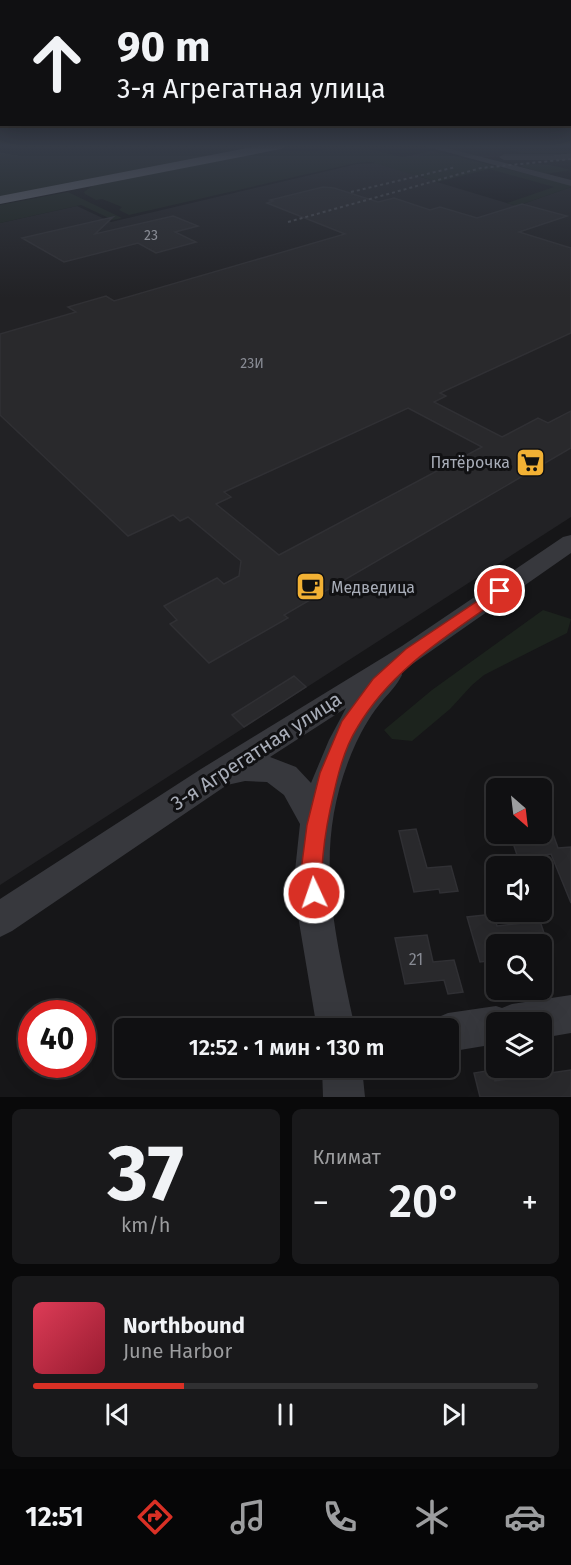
<!DOCTYPE html>
<html lang="ru">
<head>
<meta charset="utf-8">
<style>
  :root { --surface:#101012; --page:#19191b; --text:#f1f3f6; --muted:#9c9d9f; --line:#303032; --accent:#d93025 }
  body { margin:0; font-family:"Fira Sans",sans-serif; background:var(--page); color:var(--text); height:100vh; display:flex; flex-direction:column; font-size:22px; white-space:nowrap }
  * { box-sizing:border-box; margin:0 }
  p { font-size:20px; color:var(--muted) }
  .icon { flex:none; width:33px; height:33px; fill:none; stroke:currentColor; stroke-width:2; stroke-linecap:round; stroke-linejoin:round }
  .map { position:relative; height:1097px; overflow:hidden }
  .drawer { display:flex; flex-direction:column; gap:12px; padding:12px; background:#09090a; flex:1 }
  .drawer>* { flex:none }
  .guide { position:absolute; left:0px; top:0px; width:572px; height:126px; box-shadow:0 6px 24px #0002,0 0 0 2px var(--line); background:#101012; color:var(--text); overflow:hidden }
  .needle { width:39px; rotate:152deg }
  .fabs { position:absolute; left:486px; top:778px; display:grid; gap:12px }
  .fabs a { display:grid; place-items:center; width:66px; height:66px; border-radius:9px; background:var(--surface); box-shadow:0 6px 24px #0002,0 0 0 2px var(--line); font-size:30px }
  .speed { position:absolute; left:18px; top:1000px; display:flex; gap:12px; font-size:30px; font-weight:700; text-align:center }
  .speed>* { display:grid; place-content:center; width:78px; height:78px; border-radius:50%; background:var(--surface); box-shadow:0 6px 24px #0002,0 0 0 2px var(--line); line-height:1 }
  .speed .limit { border:9px solid #d22; background:#fff; color:#111 }
  .pin { position:absolute; display:grid; place-items:center; width:51px; height:51px; color:#fff; margin:-26px; border:3px solid #fff; border-radius:50%; box-shadow:0 2px 6px #0007 }
  .me { position:absolute; width:66px; margin:-33px; rotate:357deg; stroke-linejoin:round; filter:drop-shadow(0 0 4px #0008) }
  .turn { display:flex; align-items:center; gap:21px; height:126px; padding:0 18px; font-size:27px }
  .turn .icon { width:78px; height:78px; stroke-width:2.5 }
  .turn b { display:block; font-size:42px; line-height:51px }
  .big { font-size:45px; font-weight:600; line-height:1.1 }
  .drawer .card { flex:1; display:flex; flex-direction:column; justify-content:center; gap:9px; min-width:0; padding:0 21px; border-radius:9px; background:var(--page) }
  .drawer .dial { align-items:center; gap:0 }
  .dial b { font-size:78px; line-height:1 }
  .song { display:flex; align-items:center; gap:18px }
  .cover { width:72px; height:72px; border-radius:9px; background:linear-gradient(135deg,hsl(350 70% 55%),hsl(350 70% 35%)) }
  .played { height:6px; border-radius:3px; background:linear-gradient(90deg,var(--accent) 30%,var(--line) 30%) }
  .keys { display:flex; justify-content:space-around; direction:ltr }
  .heat { display:flex; justify-content:space-between; align-items:center; font-size:33px; direction:ltr }
  .drawer .tiles { flex:1; display:grid; gap:12px; grid-template-columns:1fr 1fr }
  .card:last-child { grid-column:span 2 }
  .trip { position:absolute; left:114px; top:1018px; width:345px; height:60px; border-radius:9px; background:var(--surface); box-shadow:0 6px 24px #0002,0 0 0 2px var(--line); font-weight:600; line-height:60px; text-align:center }
  .dock { display:flex; height:96px; justify-content:space-around; align-items:center; background:#060607; color:var(--muted) }
  .dock .icon { width:42px; height:42px }
  .dock .on { color:var(--accent) }
  .dock b { font-size:27px; color:var(--text) }
  .map>svg:first-child { display:block }
</style>
</head>
<body>
<div class="map">
<svg width="571" height="1097" viewBox="0 0 571 1097">
  <rect width="100%" height="100%" fill="#161618"/>
  <path fill="#222225" d="M434,145H571V155L478,157Z
    M431,151L477,163L417,176L517,206L571,187V517L0,885V223L77,206L111,222L357,164L378,163Z"/>
  <path fill="#1c231d" d="M0,145C20,145 39,148 58,145H266L0,198Z
    M352,145L406,158L442,153L571,185V187L517,206L507,203L554,187L489,169L438,182L371,162L356,163L129,215L119,210L122,207L102,199L96,200L85,194L84,192L92,186L271,150L312,152Z
    M528,164L551,165L571,170L546,174L519,166Z
    M68,192L122,218L113,220L81,205L0,223V205Z
    M543,610L571,619L567,633L484,675L472,685L450,709L412,741L392,739L384,730L432,690Z"/>
  <path fill="#29292c" stroke="#303034" stroke-width="1.5" fill-rule="evenodd" d="M512,145H571V152H521L512,149Z
    M323,187L334,188L378,202L394,198L430,210L440,207L477,218L522,204L567,216L519,232L571,248V333L440,393L446,396L434,402L502,437L538,418L548,423L571,411V448L284,615L288,618L209,663L170,624L177,620L164,606L217,578L224,584L239,576L241,561L188,517L180,521L173,515L128,536L0,415V334L76,312L68,307L106,296L114,301L345,234L267,203L273,201L270,200ZM408,408L482,447L279,555L216,504L231,497L224,492Z
    M173,216L198,226L175,232L196,242L156,253L138,243L64,262L22,238L113,217L95,234Z
    M294,676L306,687L244,727L232,715Z
    M416,829L427,868L451,866L458,891L440,893L439,889L414,892L399,831Z
    M510,834H553L558,848L571,847V903L551,854L518,858Z
    M494,914L497,926L540,921L548,945H496V960L480,962L467,917Z
    M427,935L433,962L454,960L463,992L448,994L444,980L405,984L395,938Z
    M492,1070L495,1081L571,1070V1097H480L474,1073Z"/>
  <g fill="none" stroke-linecap="round" stroke-linejoin="round">
    <path fill="#37383d" fill-rule="evenodd" d="M421,145H435L571,180V186Z
      M571,154V160H504L499,157L504,154Z
      M571,535V553L401,672L402,675C397,685 390,692 383,700C372,713 363,728 356,743C310,844 334,926 355,1029H317L297,910L295,871L300,824L284,795L267,782L245,781L227,785L12,931L0,937V899L201,769L402,646L563,537ZM346,708L329,740L311,783L296,767L270,757Z
      M571,995V1033L542,1038V1023H496V1044L448,1052V1029H430L434,1019L448,1013L496,1006L502,1008L512,1004Z
      M322,1068H362L365,1097H323Z"/>
    <path fill="#63666e" fill-rule="evenodd" d="M263,145H287L281,149L0,204V196Z"/>
    <path stroke="#4a4c52" stroke-width="2" stroke-dasharray="3 3" stroke-linecap="butt" d="M351,192L456,167
      M288,222L481,168L571,159"/>
  </g>
  <linearGradient id="sky" x2="0" y2="1"><stop stop-color="#0c0c0d"/><stop offset="0.49" stop-color="#363c48"/><stop offset="1" stop-color="#363c48" stop-opacity="0"/></linearGradient>
  <rect width="571" height="298" fill="url(#sky)"/>
  <path fill="#d93025" stroke="#8d1f18" stroke-width="1.5" d="M500,586L507,591L505,595C450,634 392,668 357,728C342,752 336,783 330,810C326,829 323,850 322,869C321,880 326,890 321,900L314,903L306,900L301,871L307,825L320,773L342,721L373,679L406,649Z"/>
  <defs>
    <symbol id="supermarket-square" viewBox="-11 -11 22 22"><rect x="-9" y="-9" width="18" height="18" rx="4" fill="#f2b134" stroke="#111113"/><path d="M-6-5.5h2.5l.6 2H6L4.5 2H-2.5L-4.4-4H-6ZM-1.5 3.2a1.3 1.3 0 1 0 .1 0ZM3 3.2a1.3 1.3 0 1 0 .1 0Z" fill="#111"/></symbol>
    <symbol id="cafe-square" viewBox="-11 -11 22 22"><rect x="-9" y="-9" width="18" height="18" rx="4" fill="#f2b134" stroke="#111113"/><path d="M-5.5-4.5H6V0H3Q3 3.5 0 3.5H-2.5Q-5.5 3.5-5.5 0ZM3-3.2v2h1.7v-2ZM-6 4.5H4V6H-6Z" fill="#111"/></symbol>
  </defs>
  <g fill-rule="evenodd">
    <use href="#supermarket-square" x="514" y="446" width="33" height="33"/>
    <use href="#cafe-square" x="294" y="570" width="33" height="33"/>
  </g>
  <g text-anchor="middle" stroke-width="6" stroke-linejoin="round" paint-order="stroke">
    <g font-size="14" fill="#888b94">
      <text x="151" y="240">23</text>
      <text x="252" y="368">23И</text>
    </g>
    <g font-size="16" fill="#a8adb8" stroke="#111113" text-anchor="end">
      <text x="510" y="468">Пятёрочка</text>
      <text x="331" y="593" text-anchor="start">Медведица</text>
    </g>
    <g font-size="16" fill="#888b94">
      <text x="416" y="965">21</text>
    </g>
    <g font-size="20" fill="#a8adb8" stroke="#111113">
      <text transform="translate(256 751) rotate(-33)" y="7">3-я Агрегатная улица</text>
    </g>
  </g>
</svg>
<div class="fabs">
<a><svg class="needle" viewBox="-14 -14 28 28"><path d="M0-13l5 13h-10z" fill="#e53935"/><path d="M0 13l5-13h-10z" fill="#9c9d9f"/></svg></a>
<a><svg class="icon" aria-label="sound" viewBox="0 0 24 24"><path d="M4 9h4l5-4v14l-5-4H4zM17 9q2 3 0 6"/></svg></a>
<a><svg class="icon" aria-label="search" viewBox="0 0 24 24"><circle cx="10" cy="10" r="6"/><path d="M15 15l6 6"/></svg></a>
<a><svg class="icon" aria-label="layers" viewBox="0 0 24 24"><path d="M12 4l9 5-9 5-9-5zM3 14l9 5 9-5"/></svg></a>
</div>
<div class="speed"><div class="limit">40</div></div>
<div class="pin" style="left:500px;top:591px;background:#d93025"><svg class="icon" aria-label="arrive" viewBox="0 0 24 24"><path d="M6 21V4h12l-3 4 3 4H6"/></svg></div>
<svg class="me" style="left:314px;top:893px" viewBox="-20 -20 40 40"><circle r="17" fill="#d93025" stroke="#fff" stroke-width="3"/><path d="M0-11L8 9 0 5-8 9z" fill="#fff"/></svg>
<div class="trip">12:52 · 1 мин · 130 m</div>
<div class="guide">
<div class="turn"><svg class="icon" aria-label="ahead" viewBox="0 0 24 24"><path d="M12 20V5M6 11l6-6 6 6"/></svg><div><b>90 m</b>3-я Агрегатная улица</div></div>
</div>
</div>
<section class="drawer">
<div class="tiles">
<div class="card dial"><b>37</b><p>km/h</p></div>
<div class="card"><p>Климат</p>
<div class="heat"><a>−</a><b class="big">20°</b><a>+</a></div>
</div>
<div class="card">
<div class="song"><i class="cover"></i><div><b>Northbound</b><p>June Harbor</p></div></div>
<div class="played"></div>
<div class="keys"><svg class="icon" aria-label="previous" viewBox="0 0 24 24"><path d="M18 5L8 12l10 7zM5 5v14"/></svg><svg class="icon" aria-label="pause" viewBox="0 0 24 24"><path d="M8 5v14M16 5v14"/></svg><svg class="icon" aria-label="next" viewBox="0 0 24 24"><path d="M6 5l10 7-10 7zM19 5v14"/></svg></div>
</div>
</div>
</section>
<nav class="dock">
<b>12:51</b>
<svg class="icon on" aria-label="directions" viewBox="0 0 24 24"><path d="M12 3l9 9-9 9-9-9zM9 14v-3h6M13 9l2 2-2 2"/></svg>
<svg class="icon" aria-label="music" viewBox="0 0 24 24"><path d="M9 18V5l10-2v13"/><circle cx="6" cy="18" r="3"/><circle cx="16" cy="16" r="3"/></svg>
<svg class="icon" aria-label="phone" viewBox="0 0 24 24"><path d="M5 4h4l2 5-3 2q2 4 5 5l2-3 5 2v4C11 20 4 13 5 4z"/></svg>
<svg class="icon" aria-label="climate" viewBox="0 0 24 24"><path d="M12 3v18M4 7l16 10M4 17L20 7"/></svg>
<svg class="icon" aria-label="car" viewBox="0 0 24 24"><path d="M5 17H2v-5l4-1 3-4h7l3 4 3 1v5h-3M9 17h6M6 11h13"/><circle cx="7" cy="17" r="2"/><circle cx="17" cy="17" r="2"/></svg>
</nav>
</body>
</html>
